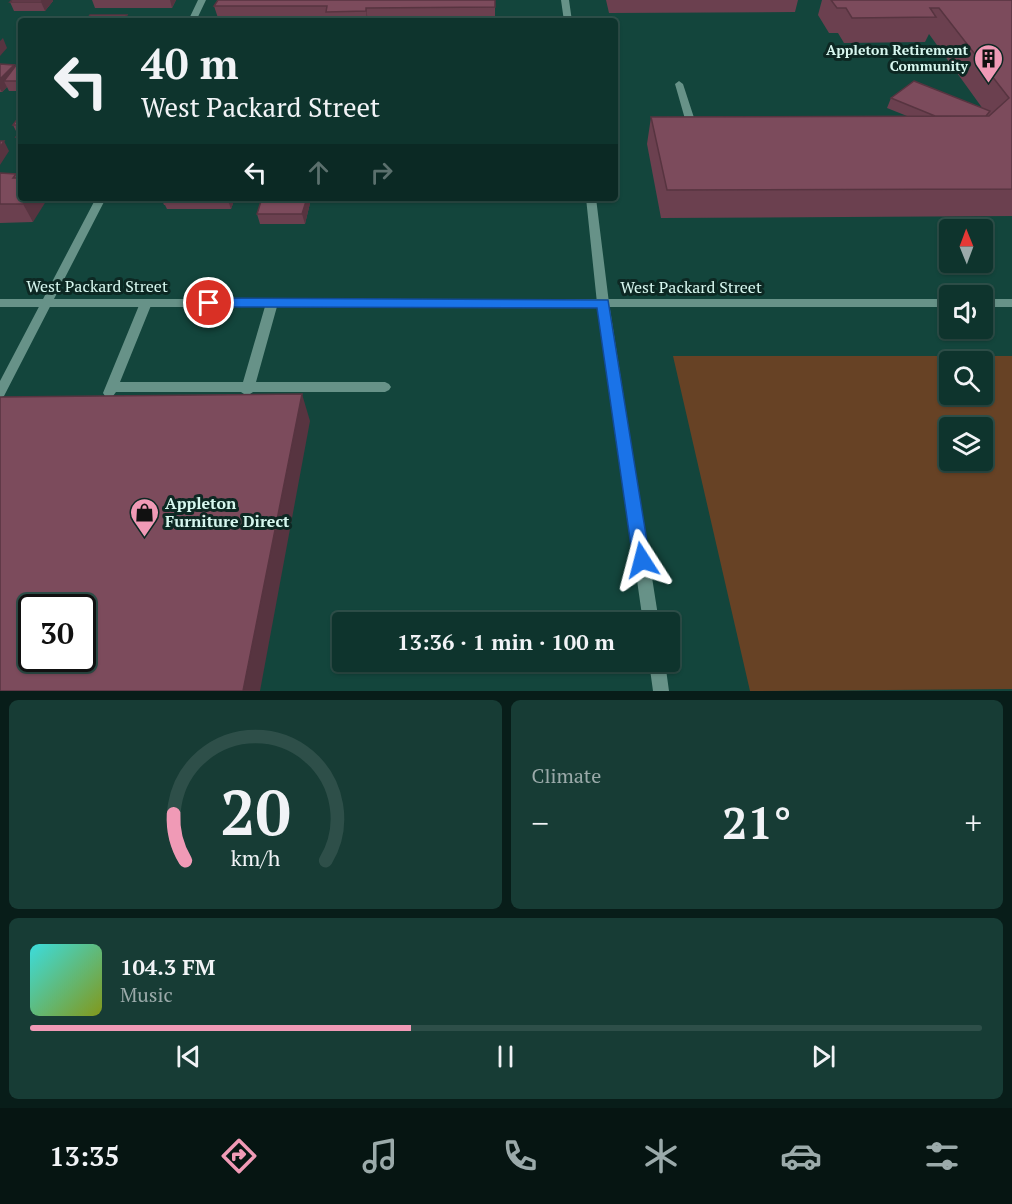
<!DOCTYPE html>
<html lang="en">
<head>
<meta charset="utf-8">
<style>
  :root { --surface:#0e342d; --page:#173c35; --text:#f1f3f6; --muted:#9baaaa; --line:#2e4f49; --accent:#f09ab6 }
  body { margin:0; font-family:"PT Serif",serif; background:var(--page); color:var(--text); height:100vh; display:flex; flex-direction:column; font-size:22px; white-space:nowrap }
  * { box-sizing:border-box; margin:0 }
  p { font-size:20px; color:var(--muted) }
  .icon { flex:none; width:33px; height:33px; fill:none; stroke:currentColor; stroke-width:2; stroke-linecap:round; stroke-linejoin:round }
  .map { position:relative; height:691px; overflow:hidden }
  .drawer { display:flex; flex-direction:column; gap:9px; padding:9px; background:#081d19; flex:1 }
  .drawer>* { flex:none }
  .banner { position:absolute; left:18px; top:18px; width:600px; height:183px; border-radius:6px; box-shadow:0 2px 4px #0004,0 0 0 2px var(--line); background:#0e342d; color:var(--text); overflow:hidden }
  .needle { width:39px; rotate:359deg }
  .fabs { position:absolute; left:939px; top:219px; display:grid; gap:12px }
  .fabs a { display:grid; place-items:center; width:54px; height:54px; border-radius:6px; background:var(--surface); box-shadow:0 2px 4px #0004,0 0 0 2px var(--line); font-size:30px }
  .speed { position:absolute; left:18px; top:594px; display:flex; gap:12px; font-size:30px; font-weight:700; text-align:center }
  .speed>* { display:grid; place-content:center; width:78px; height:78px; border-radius:50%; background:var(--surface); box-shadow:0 2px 4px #0004,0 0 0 2px var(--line); line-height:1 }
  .speed .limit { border:3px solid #111; border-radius:9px; background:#fff; color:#111 }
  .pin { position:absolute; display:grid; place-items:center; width:51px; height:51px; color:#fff; margin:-26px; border:3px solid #fff; border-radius:50%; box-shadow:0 2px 6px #0007 }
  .me { position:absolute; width:66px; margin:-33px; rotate:351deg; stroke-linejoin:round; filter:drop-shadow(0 0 4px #0008) }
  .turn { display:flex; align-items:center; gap:21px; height:126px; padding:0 24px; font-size:27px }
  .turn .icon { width:78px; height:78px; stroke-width:2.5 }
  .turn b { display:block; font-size:42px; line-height:51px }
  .lanes { display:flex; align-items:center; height:57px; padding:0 24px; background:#0003; justify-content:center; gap:30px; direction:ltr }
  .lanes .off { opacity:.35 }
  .big { font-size:45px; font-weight:700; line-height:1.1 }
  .drawer .widget { flex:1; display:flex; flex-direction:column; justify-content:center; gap:9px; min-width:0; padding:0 21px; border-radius:9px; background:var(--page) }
  .drawer .dial { align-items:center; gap:0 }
  .dial svg { height:156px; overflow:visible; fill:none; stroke:var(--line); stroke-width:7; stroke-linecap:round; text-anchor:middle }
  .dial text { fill:var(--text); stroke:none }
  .song { display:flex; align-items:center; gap:18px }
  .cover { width:72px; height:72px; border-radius:9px; background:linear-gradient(135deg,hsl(180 70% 55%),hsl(70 70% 35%)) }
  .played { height:6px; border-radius:3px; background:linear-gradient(90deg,var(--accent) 40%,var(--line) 40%) }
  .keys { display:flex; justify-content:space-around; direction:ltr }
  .heat { display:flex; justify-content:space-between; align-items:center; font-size:33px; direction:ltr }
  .drawer .tiles { flex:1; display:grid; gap:9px; grid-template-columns:1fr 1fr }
  .widget:last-child { grid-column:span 2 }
  .trip { position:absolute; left:332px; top:612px; width:348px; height:60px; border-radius:6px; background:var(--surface); box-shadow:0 2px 4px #0004,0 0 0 2px var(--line); font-weight:700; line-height:60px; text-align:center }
  .tab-bar { display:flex; height:96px; justify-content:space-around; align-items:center; background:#061512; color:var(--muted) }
  .tab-bar .icon { width:42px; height:42px }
  .tab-bar .on { color:var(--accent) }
  .tab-bar b { font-size:27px; color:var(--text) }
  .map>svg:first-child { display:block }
</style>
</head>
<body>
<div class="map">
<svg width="1012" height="691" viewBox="0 0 1012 691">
  <rect width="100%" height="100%" fill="#13453c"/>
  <path fill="#674225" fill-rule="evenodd" d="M673,356H1012V689L750,691ZM950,362H982V394H950ZM950,428H982V460H950Z"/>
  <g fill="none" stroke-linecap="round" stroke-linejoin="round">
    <path fill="#679288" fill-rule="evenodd" d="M679,81L683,84L699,133L697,135H691L689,133L675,84Z
      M146,299L152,303L120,382H243L266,303L272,299L278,303L256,382H385L389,384L391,387L389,390L385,392H253L247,396L241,392H116L113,396H105L103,393L140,303Z"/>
    <path fill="#679288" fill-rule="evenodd" d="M198,0H206L196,21H188Z
      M561,0H569L572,21H564Z
      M96,198H106L4,396L0,398V381Z
      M586,198H596L609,303L659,622H643L597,303Z
      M649,662H665L669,691H653Z"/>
    <path fill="#679288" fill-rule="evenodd" d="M0,299H950V307H0Z
      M982,299H1012V307H982Z"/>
  </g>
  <path fill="#6b404f" d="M92,0H176L172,8H95Z
    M495,0V19L498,21H219L214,6Z
    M606,0H798L795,12L609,13Z
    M822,0H1012V216L661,218L647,144L651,117L907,116L887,108L891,98L983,109L929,34L925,42L844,43L838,33H829L818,15Z
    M53,1L45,11H14L10,2Z
    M0,64L15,67L21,64V91H9L7,87L2,92H0Z
    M21,114V146L16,137L18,135L13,125Z
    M0,173L16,174L33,222L0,223Z
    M161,198H235L231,209H167L165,205H164Z
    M311,199L305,224H260L257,214Z"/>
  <path fill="#573440" d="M43,0H53V1L45,11L41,2Z
    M170,0H176L172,8Z
    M366,8L368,21H367L366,11Z
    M3,38L7,48L0,56V41Z
    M14,65L19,74L4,81L7,87L2,92L0,89V79Z
    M4,141L9,151L0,165V147Z
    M27,198H48L33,222L23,204Z
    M227,198H235L231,209Z
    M307,198H311V199L305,224L302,214Z
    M302,394L310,421L260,691H243Z"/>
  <path fill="#7c4b5c" stroke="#573440" stroke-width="1.5" fill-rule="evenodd" d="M12,0H43L41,2H10Z
    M218,0H495V7L366,8V11L326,12L327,6H214Z
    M831,0H1012V189L667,190L651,117L989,116L1009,98L939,8H930L936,17L852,18L846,8H837Z
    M90,15H127L124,20H144L86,21Z
    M497,19L498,21H422V20Z
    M0,64L14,65L0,79Z
    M17,64H21V81H4Z
    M914,81L990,111L986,116H935L891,98Z
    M21,114V125H13Z
    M21,130V137H16Z
    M0,141H4L0,147Z
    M0,173L16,174L13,178H21V198H27L23,204H0Z
    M262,198H307L302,214H257Z
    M302,394L243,691H0V397ZM32,608H82V658H32Z"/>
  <path fill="#1a73e8" stroke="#114b97" stroke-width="1.5" d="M209,298L608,300L650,560L648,566L642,568L636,566L633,560L597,308L209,307L202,303Z"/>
  <defs>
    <symbol id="building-pin" viewBox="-11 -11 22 30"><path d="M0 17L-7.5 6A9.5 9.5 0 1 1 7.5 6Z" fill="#f09ab6" stroke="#0d2823"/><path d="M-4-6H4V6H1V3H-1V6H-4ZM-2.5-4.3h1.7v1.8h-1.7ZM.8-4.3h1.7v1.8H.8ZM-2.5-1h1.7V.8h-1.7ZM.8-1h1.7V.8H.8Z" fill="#111"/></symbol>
    <symbol id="shop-pin" viewBox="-11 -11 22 30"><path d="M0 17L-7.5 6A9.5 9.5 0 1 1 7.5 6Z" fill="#f09ab6" stroke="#0d2823"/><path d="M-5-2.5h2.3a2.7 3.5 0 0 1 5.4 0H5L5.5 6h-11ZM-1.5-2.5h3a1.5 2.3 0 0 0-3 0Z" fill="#111"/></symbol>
  </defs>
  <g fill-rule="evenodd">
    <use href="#building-pin" x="972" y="42" width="33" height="45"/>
    <use href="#shop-pin" x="128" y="496" width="33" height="45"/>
  </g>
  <g text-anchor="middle" stroke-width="6" stroke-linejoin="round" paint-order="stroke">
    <g font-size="14" font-weight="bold" fill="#d7f7ef" stroke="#0d2823" text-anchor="end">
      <text x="968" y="55">Appleton Retirement<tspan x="968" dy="16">Community</tspan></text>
    </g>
    <g font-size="16" fill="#d7f7ef" stroke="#0d2823">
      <text x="97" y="292">West Packard Street</text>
      <text x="691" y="293">West Packard Street</text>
    </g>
    <g font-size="16" font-weight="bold" fill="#d7f7ef" stroke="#0d2823" text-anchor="start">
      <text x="165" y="509">Appleton<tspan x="165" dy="18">Furniture Direct</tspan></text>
    </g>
  </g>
</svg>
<div class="fabs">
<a><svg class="needle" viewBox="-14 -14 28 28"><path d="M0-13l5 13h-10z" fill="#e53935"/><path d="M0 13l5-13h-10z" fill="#9baaaa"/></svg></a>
<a><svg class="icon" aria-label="sound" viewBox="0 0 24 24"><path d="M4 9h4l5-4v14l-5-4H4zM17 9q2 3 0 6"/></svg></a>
<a><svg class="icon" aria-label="search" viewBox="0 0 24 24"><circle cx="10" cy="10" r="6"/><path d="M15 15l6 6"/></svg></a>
<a><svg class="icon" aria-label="layers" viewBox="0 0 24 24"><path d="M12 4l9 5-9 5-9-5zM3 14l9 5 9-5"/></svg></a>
</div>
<div class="speed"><div class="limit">30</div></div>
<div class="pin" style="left:209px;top:303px;background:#d93025"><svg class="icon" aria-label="arrive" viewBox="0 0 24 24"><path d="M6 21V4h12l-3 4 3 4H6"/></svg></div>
<svg class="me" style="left:642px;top:560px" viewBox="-20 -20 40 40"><path d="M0-17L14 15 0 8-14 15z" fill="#1a73e8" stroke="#fff" stroke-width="4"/></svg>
<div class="trip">13:36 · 1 min · 100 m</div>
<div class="banner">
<div class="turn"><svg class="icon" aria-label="left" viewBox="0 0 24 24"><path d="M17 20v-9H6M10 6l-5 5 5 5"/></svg><div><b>40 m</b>West Packard Street</div></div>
<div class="lanes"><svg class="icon" aria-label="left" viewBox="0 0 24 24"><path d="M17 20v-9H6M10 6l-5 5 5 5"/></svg><svg class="icon off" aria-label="ahead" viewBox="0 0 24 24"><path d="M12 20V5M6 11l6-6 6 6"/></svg><svg class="icon off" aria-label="right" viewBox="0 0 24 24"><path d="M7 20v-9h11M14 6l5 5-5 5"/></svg></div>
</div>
</div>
<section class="drawer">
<div class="tiles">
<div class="widget dial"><svg viewBox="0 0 100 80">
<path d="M14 69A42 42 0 1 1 86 69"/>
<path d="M14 69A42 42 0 0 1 8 45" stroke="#f09ab6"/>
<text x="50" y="56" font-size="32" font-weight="700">20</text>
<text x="50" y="72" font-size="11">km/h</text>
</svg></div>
<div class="widget"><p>Climate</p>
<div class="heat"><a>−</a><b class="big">21°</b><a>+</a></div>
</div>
<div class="widget">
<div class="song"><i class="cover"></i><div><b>104.3 FM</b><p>Music</p></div></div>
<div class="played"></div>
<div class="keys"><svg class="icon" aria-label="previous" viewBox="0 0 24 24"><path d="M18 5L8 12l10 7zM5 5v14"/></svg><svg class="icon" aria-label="pause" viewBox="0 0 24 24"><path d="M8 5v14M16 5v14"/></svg><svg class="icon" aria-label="next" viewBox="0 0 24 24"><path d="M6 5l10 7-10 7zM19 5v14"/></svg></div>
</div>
</div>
</section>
<nav class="tab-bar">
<b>13:35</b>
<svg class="icon on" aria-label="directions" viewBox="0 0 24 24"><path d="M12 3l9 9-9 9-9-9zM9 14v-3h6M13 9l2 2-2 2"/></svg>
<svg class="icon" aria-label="music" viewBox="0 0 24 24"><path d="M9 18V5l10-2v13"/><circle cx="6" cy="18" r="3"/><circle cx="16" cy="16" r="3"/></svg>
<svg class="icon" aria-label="phone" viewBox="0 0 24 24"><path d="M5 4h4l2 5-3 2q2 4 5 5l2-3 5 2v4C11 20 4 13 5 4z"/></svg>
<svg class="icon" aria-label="climate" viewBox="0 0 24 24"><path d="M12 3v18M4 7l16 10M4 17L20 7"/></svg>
<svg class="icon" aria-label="car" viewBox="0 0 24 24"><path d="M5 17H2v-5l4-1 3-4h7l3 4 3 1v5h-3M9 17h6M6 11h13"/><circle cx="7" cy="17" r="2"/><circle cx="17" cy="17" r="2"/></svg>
<svg class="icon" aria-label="filters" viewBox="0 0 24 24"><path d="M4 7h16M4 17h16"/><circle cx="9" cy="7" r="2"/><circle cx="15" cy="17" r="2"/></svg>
</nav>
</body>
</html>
